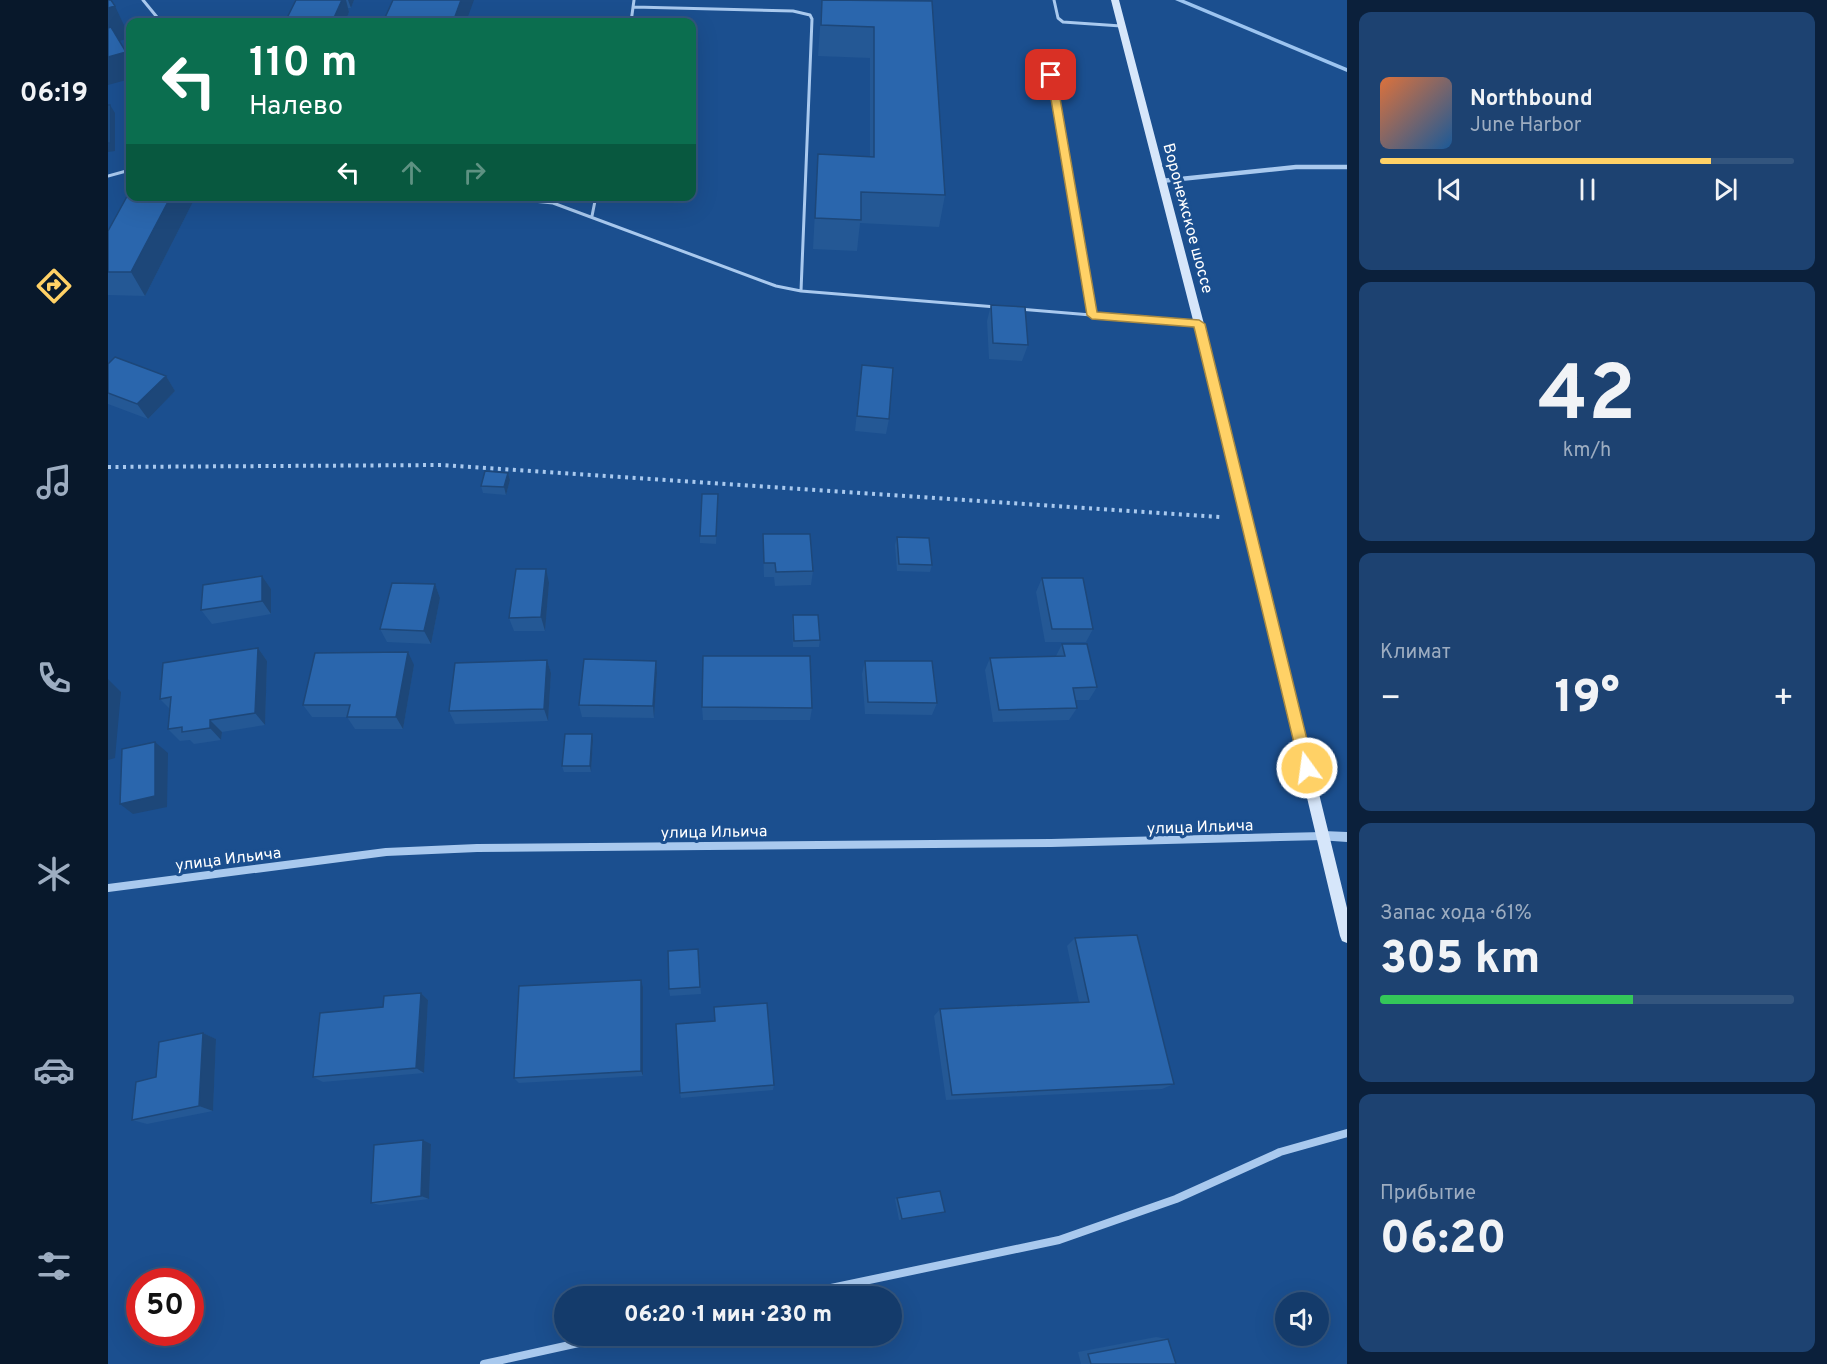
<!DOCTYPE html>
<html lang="ru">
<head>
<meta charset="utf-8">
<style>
  :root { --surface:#143b6b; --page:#1d4271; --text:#f1f3f6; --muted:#9dadc1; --line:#33557e; --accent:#ffd166 }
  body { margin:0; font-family:Overpass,sans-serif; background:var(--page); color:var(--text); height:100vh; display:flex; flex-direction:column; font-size:22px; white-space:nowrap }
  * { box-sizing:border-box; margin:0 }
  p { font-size:20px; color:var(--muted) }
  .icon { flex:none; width:33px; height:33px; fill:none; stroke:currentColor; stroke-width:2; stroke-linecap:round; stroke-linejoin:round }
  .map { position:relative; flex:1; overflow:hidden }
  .sheet { display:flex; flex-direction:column; gap:12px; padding:12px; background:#0b203b; width:480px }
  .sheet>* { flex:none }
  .guide { position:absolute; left:18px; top:18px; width:570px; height:183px; border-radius:12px; box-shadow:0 6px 24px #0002,0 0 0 2px var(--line); background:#0b6e4f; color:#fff; overflow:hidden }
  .fabs { position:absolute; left:1167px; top:1292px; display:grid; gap:12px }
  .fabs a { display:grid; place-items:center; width:54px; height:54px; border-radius:50%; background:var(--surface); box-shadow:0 6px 24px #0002,0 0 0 2px var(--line); font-size:30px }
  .speed { position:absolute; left:18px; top:1268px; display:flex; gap:12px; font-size:30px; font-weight:700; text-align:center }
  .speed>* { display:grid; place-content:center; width:78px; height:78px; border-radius:50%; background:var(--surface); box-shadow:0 6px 24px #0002,0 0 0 2px var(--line); line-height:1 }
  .speed .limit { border:9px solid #d22; background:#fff; color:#111 }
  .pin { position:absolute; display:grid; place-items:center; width:51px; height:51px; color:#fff; margin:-26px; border-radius:12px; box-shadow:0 3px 9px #0006 }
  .me { position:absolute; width:66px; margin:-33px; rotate:346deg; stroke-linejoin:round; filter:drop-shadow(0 0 4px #0008) }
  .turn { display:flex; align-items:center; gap:21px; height:126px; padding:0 24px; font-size:27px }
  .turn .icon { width:78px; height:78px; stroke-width:2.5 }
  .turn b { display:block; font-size:42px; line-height:51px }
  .lanes { display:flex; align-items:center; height:57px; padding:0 24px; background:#0003; justify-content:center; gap:30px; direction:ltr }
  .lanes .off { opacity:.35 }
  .big { font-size:45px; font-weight:800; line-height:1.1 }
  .sheet .tile { flex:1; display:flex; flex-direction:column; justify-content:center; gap:9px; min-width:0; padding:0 21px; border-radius:12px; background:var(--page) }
  .sheet .dial { align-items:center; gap:0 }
  .dial b { font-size:78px; line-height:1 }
  .song { display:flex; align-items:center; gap:18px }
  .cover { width:72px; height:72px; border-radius:9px; background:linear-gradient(135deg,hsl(20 70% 55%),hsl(210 70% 35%)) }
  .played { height:6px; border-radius:3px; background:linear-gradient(90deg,var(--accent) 80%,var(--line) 80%) }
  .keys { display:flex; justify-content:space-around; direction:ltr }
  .heat { display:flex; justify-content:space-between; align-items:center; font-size:33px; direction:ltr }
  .charge { height:9px; border-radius:4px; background:linear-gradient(90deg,#34c759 61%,var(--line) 0) }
  .trip { position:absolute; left:446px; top:1286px; width:348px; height:60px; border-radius:30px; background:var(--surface); box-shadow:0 6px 24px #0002,0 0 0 2px var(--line); font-weight:800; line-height:60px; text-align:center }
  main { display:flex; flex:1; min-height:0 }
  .dock { display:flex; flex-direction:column; width:108px; justify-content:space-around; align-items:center; background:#08182b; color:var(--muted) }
  .dock .icon { width:42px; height:42px }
  .dock .active { color:var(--accent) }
  .dock b { font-size:27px; color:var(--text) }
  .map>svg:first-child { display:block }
</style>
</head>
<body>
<main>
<nav class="dock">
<b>06:19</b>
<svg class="icon active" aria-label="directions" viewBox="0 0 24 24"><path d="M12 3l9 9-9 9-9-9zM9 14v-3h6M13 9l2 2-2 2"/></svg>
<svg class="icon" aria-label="music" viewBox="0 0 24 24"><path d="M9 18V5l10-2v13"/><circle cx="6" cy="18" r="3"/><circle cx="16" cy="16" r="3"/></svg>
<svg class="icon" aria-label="phone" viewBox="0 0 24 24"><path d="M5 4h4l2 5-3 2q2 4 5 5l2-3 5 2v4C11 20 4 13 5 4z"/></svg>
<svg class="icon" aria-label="climate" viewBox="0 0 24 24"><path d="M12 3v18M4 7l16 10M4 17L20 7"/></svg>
<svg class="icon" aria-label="car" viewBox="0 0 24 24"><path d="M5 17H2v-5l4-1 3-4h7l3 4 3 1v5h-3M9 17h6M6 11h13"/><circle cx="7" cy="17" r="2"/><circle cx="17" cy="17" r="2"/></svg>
<svg class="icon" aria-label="filters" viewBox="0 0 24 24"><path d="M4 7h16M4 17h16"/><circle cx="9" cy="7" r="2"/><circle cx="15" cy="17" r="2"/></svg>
</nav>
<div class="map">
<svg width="1239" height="1364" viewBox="0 0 1239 1364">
  <rect width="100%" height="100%" fill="#1b4f8f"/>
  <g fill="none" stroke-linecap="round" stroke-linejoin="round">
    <path fill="#9cc4f0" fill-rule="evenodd" d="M1067,0H1076L1239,68V72Z"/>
    <path stroke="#a9c9ee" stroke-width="4" stroke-dasharray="3 4.5" stroke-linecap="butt" d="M0,467L333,465L1113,517"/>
    <path stroke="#a9c9ee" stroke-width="3" d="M35,0L53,22
      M946,0L950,18L955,22L1013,26
      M526,7L685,11L702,15L704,19L693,291
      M523,22L526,0
      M943,75L984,315
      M0,176L22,170
      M375,196L445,203L668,286L693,291L888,307
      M484,216L488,196
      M911,309L1091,324"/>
    <path stroke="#a9c9ee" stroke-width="4.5" d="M1053,181L1188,167H1239"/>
    <path stroke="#a9c9ee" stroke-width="8" d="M0,888L278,852L369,848L943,843L1215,836
      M685,1296L951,1240L1068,1199L1172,1152L1239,1133
      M376,1364L507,1335"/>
    <path fill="#a9c9ee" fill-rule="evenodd" d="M1215,831L1239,832V842L1211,840L1209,836L1211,832Z"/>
    <path fill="#d6e6fa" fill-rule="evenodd" d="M1003,0H1011L1096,324L1239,908V943L1234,941L1232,936L1086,324Z"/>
  </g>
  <path fill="#245895" d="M188,0H246L243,8H240L241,12L237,22H177Z
    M714,0H786L837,195L831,227L752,223L749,251L705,249L710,154L762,157V58L710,56Z
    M22,196H88L37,296L0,295V231Z
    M883,305L920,345L914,361L881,359L879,321Z
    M0,364L58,376L67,391L40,419L0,404Z
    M754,365L781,419L778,434L747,431Z
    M400,473L402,480L398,495L375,493L373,486Z
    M610,501L608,544L592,543V536Z
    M655,534L705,571L703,585L667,586L666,577H656L655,549Z
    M789,537L824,565L822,572L789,571L787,545Z
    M154,576L163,589V614L104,624L93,610Z
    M934,578L985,629L978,642H937L928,592Z
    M441,583L437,631H406L401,618Z
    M327,584L332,598L323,644L279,642L272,629Z
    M685,615L712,640L711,647H685L684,622Z
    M954,644L989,687L981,700H967L969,708L961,720L885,722L877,670L882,658L948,656Z
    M150,648L159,661L157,725L114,732L113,740L86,744L82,740L72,741L60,729L62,709L52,699Z
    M439,660L443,673L440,721L347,724L341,711Z
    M548,661L549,673L546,718L474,717L471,705Z
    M757,661L829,703L824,715L757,714L754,674Z
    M306,665L295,729H247L239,717H204L195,705Z
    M594,707L704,708L702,720H595Z
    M484,734L485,740L483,772H456L454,766Z
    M967,938L1066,1084L1054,1089L838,1100L826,1016L832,1009L971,1002L959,946Z
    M590,949L593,994L562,996L561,989Z
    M533,980L535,987V1076L411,1083L406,1078Z
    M313,993L320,1000L316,1073L215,1082L205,1077Z
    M95,1033L108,1039L105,1111L39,1124L24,1120L48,1077Z
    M666,1085L665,1090L573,1098L572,1093Z
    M315,1140L323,1144L321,1199L272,1205L263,1203Z
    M789,1198L834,1213L791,1220L787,1199Z
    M1048,1337L1060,1339L1068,1364H973L970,1352Z"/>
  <path fill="#1d4779" d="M234,0H238L241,12L237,22H224Z
    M240,0H246L243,8Z
    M353,0H366L358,22H345Z
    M7,6L22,38L0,44V8Z
    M18,52L22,62V79L0,85V57Z
    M2,105L7,113V151L0,152Z
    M63,196H88L37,296L23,272Z
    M58,376L67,391L40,419L29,404Z
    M400,473L402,480L398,495L396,487Z
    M438,569L441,583L437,631L433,617Z
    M154,576L163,589V614L154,601Z
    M327,584L332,598L323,644L316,631Z
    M150,648L159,661L157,725L147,713Z
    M300,652L306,665L295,729L288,717Z
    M439,660L443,673L440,721L436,709Z
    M548,661L549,673L546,718L545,706Z
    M0,679L13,692L7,758L0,760Z
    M102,720L114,732L113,740L102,728Z
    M484,734L485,740L483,772L482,766Z
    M47,742L60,753L59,807L25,814L12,804Z
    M533,980L535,987V1076L533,1071Z
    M313,993L320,1000L316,1073L308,1068Z
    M95,1033L108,1039L105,1111L91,1106Z
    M315,1140L323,1144L321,1199L313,1196Z"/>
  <path fill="#2a66ad" stroke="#1d4779" stroke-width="1.5" d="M0,0H3L7,6L0,8Z
    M188,0H234L224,22H177Z
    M285,0H353L345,22H275Z
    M714,0L824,1L837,195L753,192V220L707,218L710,154L766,157V27L713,25Z
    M3,27L18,52L0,57V28Z
    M0,105H2V143H0Z
    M22,191V196H63L23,272H0V231Z
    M883,305L917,307L920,345L885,343Z
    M7,357L58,376L29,404L0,393V364Z
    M754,365L785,368L781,419L749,416Z
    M377,471L400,473L396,487L373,486Z
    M594,494H610L608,536H592Z
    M655,534H702L705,571L668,572L667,563H656Z
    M789,537L821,538L824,565L791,564Z
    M408,569H438L433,617L401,618Z
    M154,576V601L93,610L95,585Z
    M934,578H975L985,629H944Z
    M284,583L327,584L316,631L272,629Z
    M685,615H710L712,640L686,641Z
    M954,644H979L989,687L965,688L969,708L891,710L882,658L957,656Z
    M150,648L147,713L102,720V728L74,732V727L60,729L63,697L52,699L55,663Z
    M300,652L288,717H239L242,705H195L207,653Z
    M595,656H702L704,708L594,707Z
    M476,659L548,661L545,706L471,705Z
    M439,660L436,709L341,711L347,663Z
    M757,661H824L829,703L760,702Z
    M457,734H484L482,766H454Z
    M47,742V796L12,804L14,749Z
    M1029,935L1066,1084L844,1095L832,1009L981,1002L967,938Z
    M590,949L592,987L561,989L560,951Z
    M533,980V1071L406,1078L411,986Z
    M313,993L308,1068L205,1077L212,1013L275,1007L276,996Z
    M659,1003L666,1085L572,1093L568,1024L607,1021L606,1007Z
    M95,1033L91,1106L24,1120L28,1082L48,1077L51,1042Z
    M315,1140L313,1196L263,1203L266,1145Z
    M832,1191L837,1212L794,1219L789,1198Z
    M1060,1339L1068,1364H983L980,1354Z"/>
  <path fill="#ffd166" stroke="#a68842" stroke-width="1.5" d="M943,72L948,75L989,312L1091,320L1097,324L1206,768L1199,774L1192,768L1086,327L984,319L979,315L939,75Z"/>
  <g text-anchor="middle" stroke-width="6" stroke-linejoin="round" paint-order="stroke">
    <g font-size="16" fill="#fff" stroke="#1b4f8f">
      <text transform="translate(1081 218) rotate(75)" y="6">Воронежское шоссе</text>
      <text transform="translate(1092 826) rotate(-2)" y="6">улица Ильича</text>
      <text transform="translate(606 831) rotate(-1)" y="6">улица Ильича</text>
      <text transform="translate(120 858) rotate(-7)" y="6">улица Ильича</text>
    </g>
  </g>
</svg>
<div class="fabs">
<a><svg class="icon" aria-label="sound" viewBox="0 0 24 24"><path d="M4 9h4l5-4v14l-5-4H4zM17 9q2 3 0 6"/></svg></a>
</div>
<div class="speed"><div class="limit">50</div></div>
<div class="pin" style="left:943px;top:75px;background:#d93025"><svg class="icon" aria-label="arrive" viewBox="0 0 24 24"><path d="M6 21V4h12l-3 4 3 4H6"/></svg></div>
<svg class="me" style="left:1199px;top:768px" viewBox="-20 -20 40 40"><circle r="17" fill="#ffd166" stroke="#fff" stroke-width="3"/><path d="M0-11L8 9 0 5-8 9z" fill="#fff"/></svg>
<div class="trip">06:20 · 1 мин · 230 m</div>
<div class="guide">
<div class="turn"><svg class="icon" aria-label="left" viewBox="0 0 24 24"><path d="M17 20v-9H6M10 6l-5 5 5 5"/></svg><div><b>110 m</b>Налево</div></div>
<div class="lanes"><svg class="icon" aria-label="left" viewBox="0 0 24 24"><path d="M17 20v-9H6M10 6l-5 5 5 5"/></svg><svg class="icon off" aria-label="ahead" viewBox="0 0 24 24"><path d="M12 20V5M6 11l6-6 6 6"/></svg><svg class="icon off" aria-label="right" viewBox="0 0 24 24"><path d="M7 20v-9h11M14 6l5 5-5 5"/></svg></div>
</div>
</div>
<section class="sheet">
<div class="tile">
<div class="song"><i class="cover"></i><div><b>Northbound</b><p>June Harbor</p></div></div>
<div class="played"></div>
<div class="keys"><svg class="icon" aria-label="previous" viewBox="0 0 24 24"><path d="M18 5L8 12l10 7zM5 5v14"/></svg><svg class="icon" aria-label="pause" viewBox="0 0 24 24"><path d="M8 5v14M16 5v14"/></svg><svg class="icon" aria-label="next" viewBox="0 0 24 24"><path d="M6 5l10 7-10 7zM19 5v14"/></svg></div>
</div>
<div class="tile dial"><b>42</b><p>km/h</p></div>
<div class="tile"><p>Климат</p>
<div class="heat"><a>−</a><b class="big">19°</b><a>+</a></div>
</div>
<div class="tile"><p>Запас хода · 61%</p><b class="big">305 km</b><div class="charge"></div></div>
<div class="tile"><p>Прибытие</p><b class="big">06:20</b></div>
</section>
</main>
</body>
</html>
